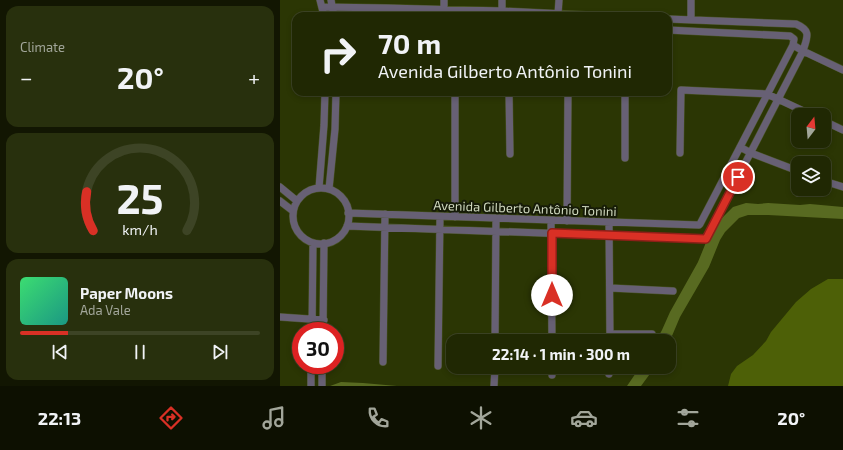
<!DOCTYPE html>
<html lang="en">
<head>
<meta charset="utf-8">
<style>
  :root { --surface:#202803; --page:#28300d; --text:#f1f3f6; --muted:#a2a69a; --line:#3d4425; --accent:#d93025 }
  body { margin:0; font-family:"Exo 2",sans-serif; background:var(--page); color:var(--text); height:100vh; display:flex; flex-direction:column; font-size:15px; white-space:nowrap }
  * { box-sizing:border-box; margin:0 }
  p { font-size:13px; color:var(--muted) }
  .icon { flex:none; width:22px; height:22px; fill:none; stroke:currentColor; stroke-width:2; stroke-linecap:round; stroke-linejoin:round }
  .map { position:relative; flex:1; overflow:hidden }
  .panel { display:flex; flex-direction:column; gap:6px; padding:6px; background:#121602; width:280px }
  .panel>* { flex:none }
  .top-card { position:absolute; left:12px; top:12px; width:380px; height:84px; border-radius:12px; box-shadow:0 2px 6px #0003,0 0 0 1px var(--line); background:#202803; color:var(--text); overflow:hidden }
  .needle { width:26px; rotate:16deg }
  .controls { position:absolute; left:511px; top:108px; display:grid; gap:8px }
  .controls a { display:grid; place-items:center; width:40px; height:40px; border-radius:8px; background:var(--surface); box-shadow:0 2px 6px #0003,0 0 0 1px var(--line); font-size:20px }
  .speed { position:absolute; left:12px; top:322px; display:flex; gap:8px; font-size:20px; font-weight:700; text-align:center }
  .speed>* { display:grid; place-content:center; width:52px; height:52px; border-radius:50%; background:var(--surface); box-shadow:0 2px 6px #0003,0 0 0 1px var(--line); line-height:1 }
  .speed .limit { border:6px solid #d22; background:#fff; color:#111 }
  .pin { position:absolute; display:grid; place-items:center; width:34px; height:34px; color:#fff; margin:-17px; border:2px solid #fff; border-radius:50%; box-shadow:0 1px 4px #0007 }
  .me { position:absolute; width:44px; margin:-22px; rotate:0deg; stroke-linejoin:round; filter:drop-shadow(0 0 3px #0008) }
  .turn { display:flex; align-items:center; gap:14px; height:84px; padding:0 20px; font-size:18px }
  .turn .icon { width:52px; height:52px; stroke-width:2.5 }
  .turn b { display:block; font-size:28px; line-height:34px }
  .big { font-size:30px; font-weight:700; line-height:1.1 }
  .panel .card { flex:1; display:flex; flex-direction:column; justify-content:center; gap:6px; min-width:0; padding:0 14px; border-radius:12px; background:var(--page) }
  .panel .dial { align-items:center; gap:0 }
  .dial svg { height:104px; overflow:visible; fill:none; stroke:var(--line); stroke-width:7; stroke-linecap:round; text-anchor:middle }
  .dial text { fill:var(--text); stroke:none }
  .song { display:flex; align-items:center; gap:12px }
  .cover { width:48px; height:48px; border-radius:6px; background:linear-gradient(135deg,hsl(140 70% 55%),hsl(170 70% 35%)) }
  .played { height:4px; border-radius:2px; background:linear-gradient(90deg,var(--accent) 20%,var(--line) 20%) }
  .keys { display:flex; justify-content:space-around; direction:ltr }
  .heat { display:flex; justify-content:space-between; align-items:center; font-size:22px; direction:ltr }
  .trip { position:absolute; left:166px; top:334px; width:230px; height:40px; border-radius:12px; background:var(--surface); box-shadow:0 2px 6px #0003,0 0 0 1px var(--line); font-weight:700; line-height:40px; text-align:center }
  .menu { display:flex; height:64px; justify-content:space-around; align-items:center; background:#0d1001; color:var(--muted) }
  .menu .icon { width:28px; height:28px }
  .menu .on { color:var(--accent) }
  .menu b { font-size:18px; color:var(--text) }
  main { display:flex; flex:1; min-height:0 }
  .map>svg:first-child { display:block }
</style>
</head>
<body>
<main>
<section class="panel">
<div class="card"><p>Climate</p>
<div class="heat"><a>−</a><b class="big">20°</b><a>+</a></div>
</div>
<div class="card dial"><svg viewBox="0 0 100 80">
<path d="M14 69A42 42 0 1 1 86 69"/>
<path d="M14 69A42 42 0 0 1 9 39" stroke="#d93025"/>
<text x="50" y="56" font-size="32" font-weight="700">25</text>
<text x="50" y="72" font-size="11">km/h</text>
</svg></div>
<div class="card">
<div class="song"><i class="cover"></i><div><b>Paper Moons</b><p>Ada Vale</p></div></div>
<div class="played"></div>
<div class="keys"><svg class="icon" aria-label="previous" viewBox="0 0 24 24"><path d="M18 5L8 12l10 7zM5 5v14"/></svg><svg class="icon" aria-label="pause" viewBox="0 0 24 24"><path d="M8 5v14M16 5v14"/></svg><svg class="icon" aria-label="next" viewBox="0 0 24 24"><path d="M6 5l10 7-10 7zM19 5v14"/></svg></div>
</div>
</section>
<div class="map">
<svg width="563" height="386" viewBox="0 0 563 386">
  <rect width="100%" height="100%" fill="#2b3604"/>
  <path fill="#4d6007" d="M548,279H563V386H448L451,374L457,366L473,355L486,341L491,332L516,302L531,289Z"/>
  <path fill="#586a21" d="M466,203L478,204L488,203L520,205L530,204L563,207V219L488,215H468L459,218L445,232L440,240L429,267L400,317L389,343V341H376L382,330L390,312L418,262L429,235L435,225L453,207Z
    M360,367H375L361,386H347Z
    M61,382L83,383L117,386H50Z"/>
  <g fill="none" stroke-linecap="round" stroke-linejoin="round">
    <defs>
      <path id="street" d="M40,0L44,16
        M51,0L54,16
        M411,0V20
        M42,7L107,8L222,11L327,16
        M164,10V0
        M222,11V0
        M278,14L279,0
        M513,45L523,51L563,70
        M229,92L230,154
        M345,92V158
        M544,121L563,130
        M460,147L471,153L518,171
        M400,153L401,90L487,94L532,115
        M544,181L563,187
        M0,187L17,201
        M39,188L44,125L45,92
        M13 216a28 28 0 1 1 56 0a28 28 0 1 1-56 0Z
        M49,189L55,129L56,92
        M518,193L536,189
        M0,201L13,211
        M68,213L419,225L420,224L513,45L514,39L510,36L388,30
        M175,217V92
        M271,220L272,341
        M287,221L288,92
        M329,223L330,341
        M67,226L426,239L523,51C527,37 532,31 516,24L388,19
        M330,288L393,291
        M0,317L44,320
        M32,331L33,243
        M43,331L44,243
        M330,334H372
        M215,341L216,219
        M103,362L105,214
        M158,366L160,217
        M272,367V375
        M329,374L330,367
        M31,386V365
        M42,386V365
        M214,386L215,367"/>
    </defs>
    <use href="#street" stroke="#495326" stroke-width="8"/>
    <use href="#street" stroke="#676074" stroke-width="7"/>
  </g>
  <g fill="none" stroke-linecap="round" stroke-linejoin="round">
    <defs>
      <path id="route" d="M272,295V233L426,239L458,177"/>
    </defs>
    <use href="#route" stroke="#8d1f18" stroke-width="10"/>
    <use href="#route" stroke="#d93025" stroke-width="7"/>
  </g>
  <g text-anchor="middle" stroke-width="4" stroke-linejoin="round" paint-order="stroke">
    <g font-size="13" fill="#d0d9bf" stroke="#161b08">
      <text transform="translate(245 208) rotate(2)" y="5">Avenida Gilberto Antônio Tonini</text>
    </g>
  </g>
</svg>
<div class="controls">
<a><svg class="needle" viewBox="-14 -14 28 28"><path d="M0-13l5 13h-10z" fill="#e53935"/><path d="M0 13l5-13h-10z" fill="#a2a69a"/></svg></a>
<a><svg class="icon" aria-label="layers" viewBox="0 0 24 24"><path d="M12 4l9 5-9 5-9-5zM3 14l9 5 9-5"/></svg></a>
</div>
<div class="speed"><div class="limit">30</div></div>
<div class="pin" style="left:458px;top:177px;background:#d93025"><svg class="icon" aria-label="arrive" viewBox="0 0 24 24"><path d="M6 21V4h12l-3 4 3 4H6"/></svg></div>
<svg class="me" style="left:272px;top:295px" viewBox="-20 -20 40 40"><circle r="19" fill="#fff"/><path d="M0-13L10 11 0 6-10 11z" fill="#d93025"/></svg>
<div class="trip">22:14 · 1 min · 300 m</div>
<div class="top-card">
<div class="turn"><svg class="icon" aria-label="right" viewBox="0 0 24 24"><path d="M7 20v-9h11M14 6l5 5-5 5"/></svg><div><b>70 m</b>Avenida Gilberto Antônio Tonini</div></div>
</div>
</div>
</main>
<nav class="menu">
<b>22:13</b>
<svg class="icon on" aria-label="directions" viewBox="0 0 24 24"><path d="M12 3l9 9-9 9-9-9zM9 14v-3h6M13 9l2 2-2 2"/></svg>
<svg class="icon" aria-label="music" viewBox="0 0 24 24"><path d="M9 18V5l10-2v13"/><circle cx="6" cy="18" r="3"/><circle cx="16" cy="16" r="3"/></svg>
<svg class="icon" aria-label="phone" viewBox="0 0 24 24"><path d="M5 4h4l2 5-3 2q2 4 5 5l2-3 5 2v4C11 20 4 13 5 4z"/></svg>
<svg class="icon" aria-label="climate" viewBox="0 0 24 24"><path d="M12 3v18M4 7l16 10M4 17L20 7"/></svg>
<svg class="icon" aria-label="car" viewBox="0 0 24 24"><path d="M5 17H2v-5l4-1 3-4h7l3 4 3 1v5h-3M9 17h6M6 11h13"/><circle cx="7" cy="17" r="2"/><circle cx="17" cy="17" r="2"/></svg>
<svg class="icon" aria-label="filters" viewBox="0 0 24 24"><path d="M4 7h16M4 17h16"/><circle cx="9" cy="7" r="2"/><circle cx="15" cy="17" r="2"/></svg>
<b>20°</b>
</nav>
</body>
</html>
